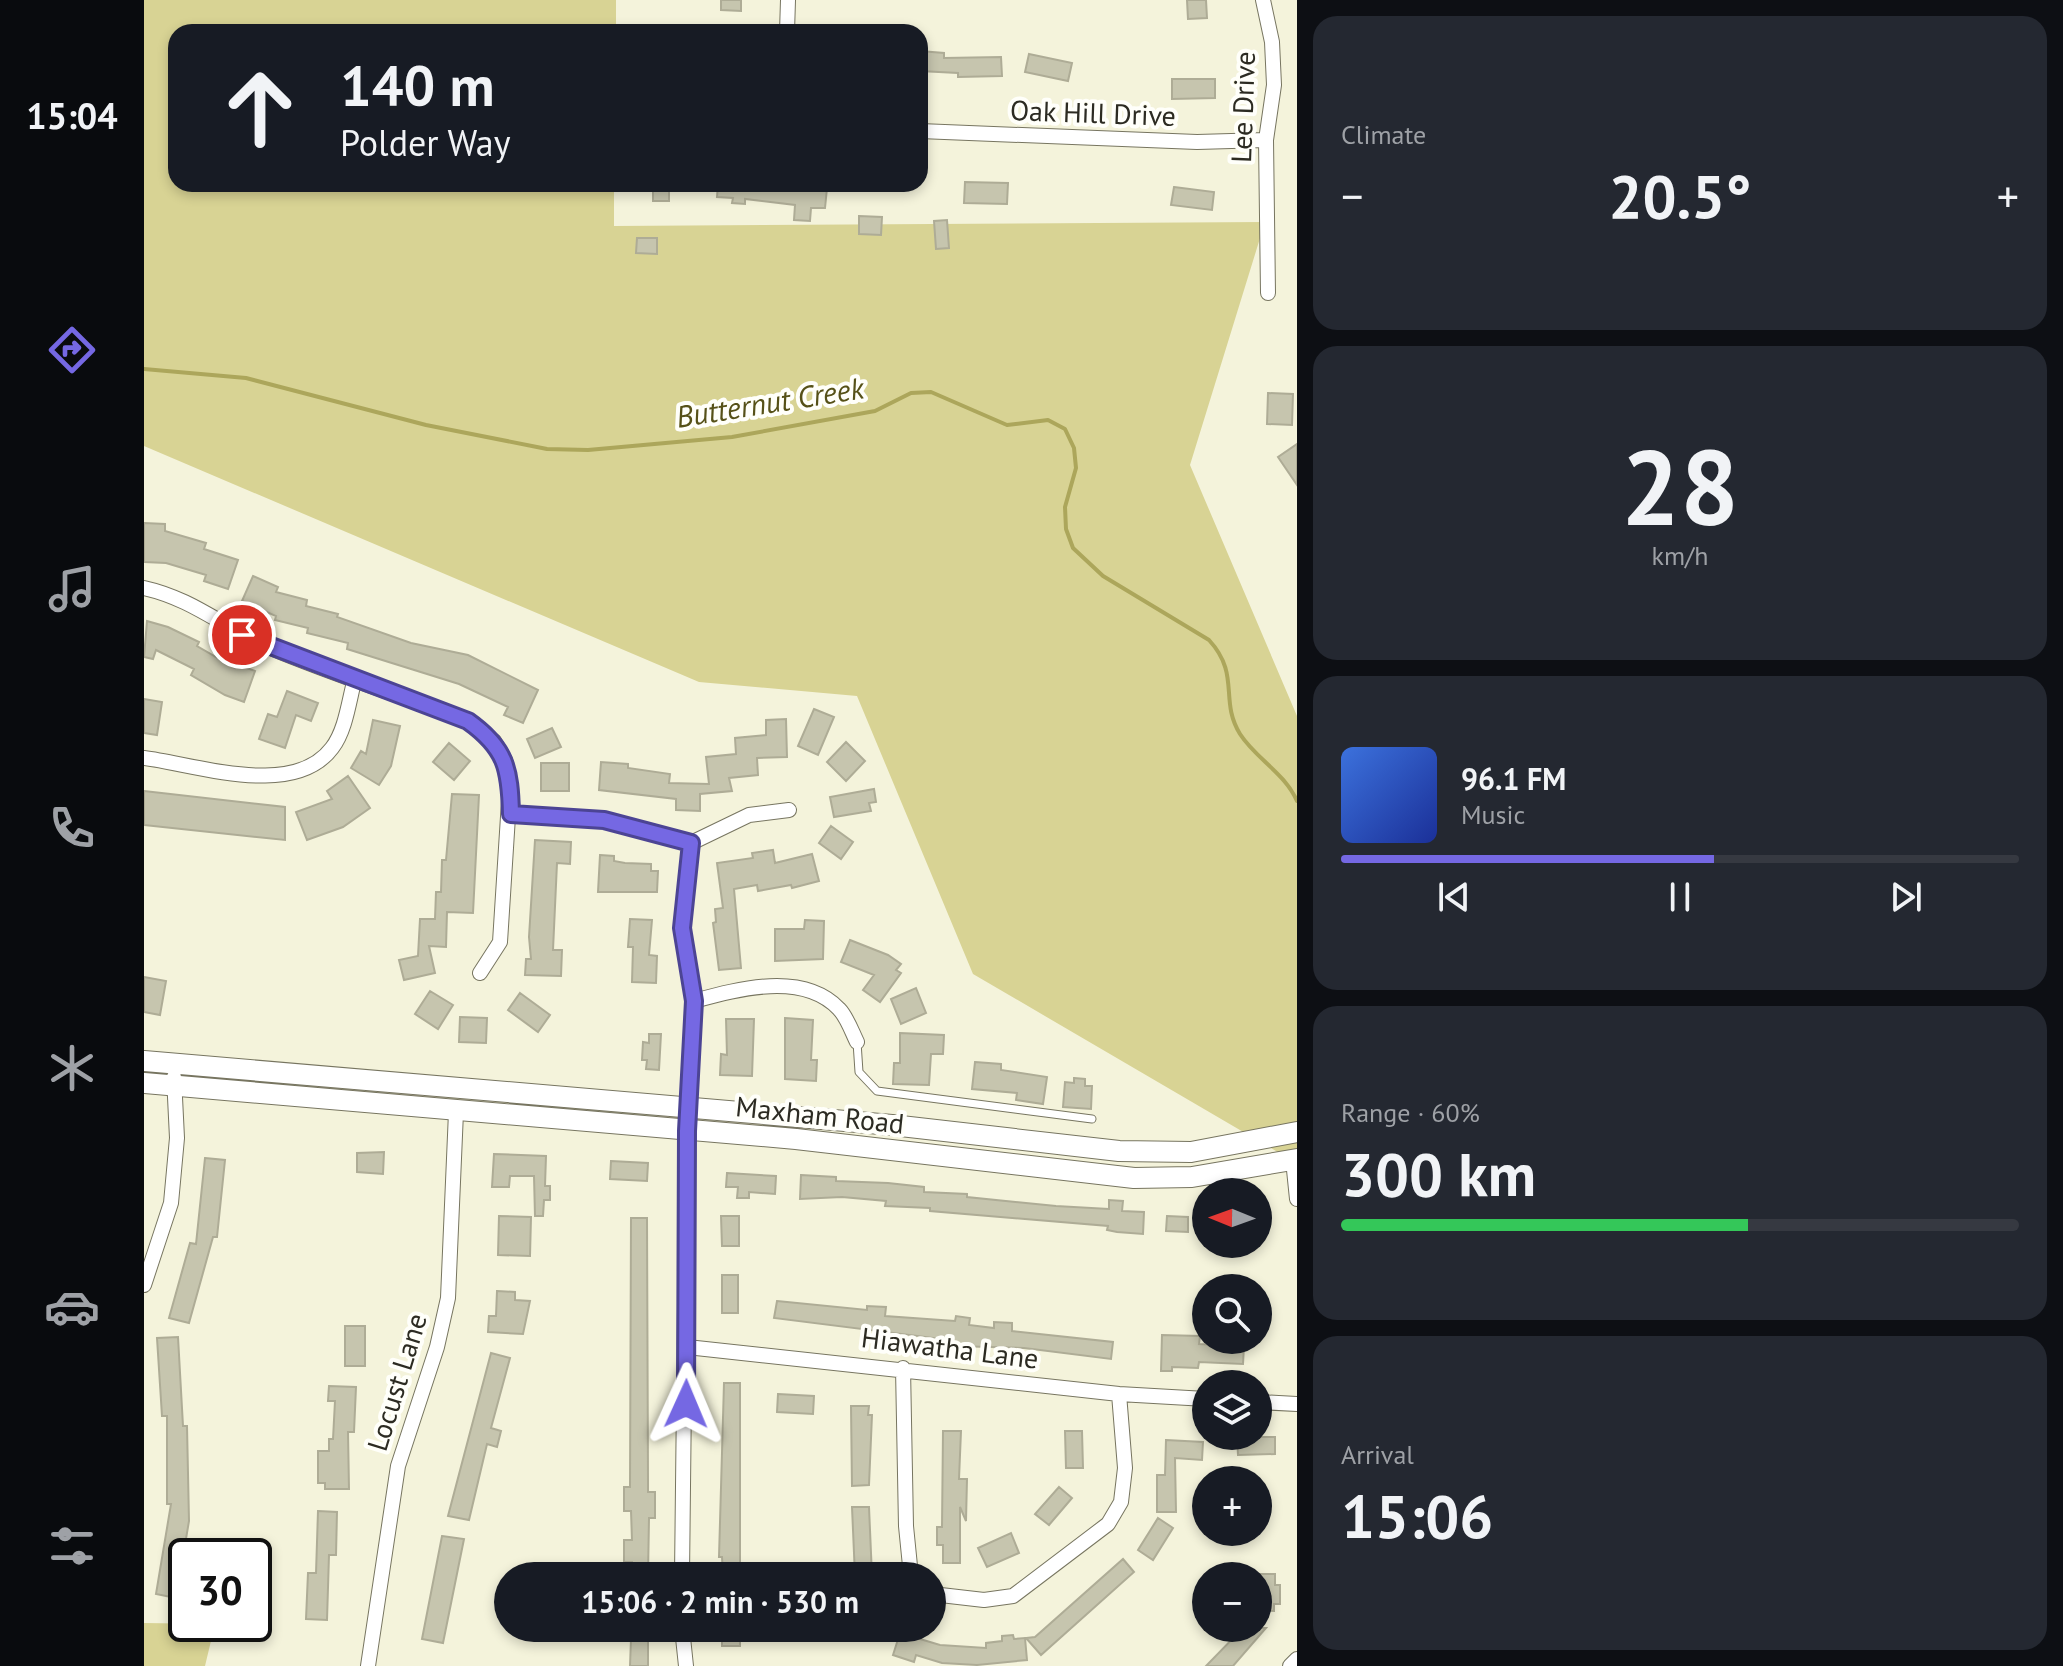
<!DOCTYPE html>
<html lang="en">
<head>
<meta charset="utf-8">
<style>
  :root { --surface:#171b24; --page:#242831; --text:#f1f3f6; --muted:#9ea1a6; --line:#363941; --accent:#7568e3 }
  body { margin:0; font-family:"PT Sans",sans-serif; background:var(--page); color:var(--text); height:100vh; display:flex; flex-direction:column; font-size:30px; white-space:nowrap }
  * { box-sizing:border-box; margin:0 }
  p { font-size:26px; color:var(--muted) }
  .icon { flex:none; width:44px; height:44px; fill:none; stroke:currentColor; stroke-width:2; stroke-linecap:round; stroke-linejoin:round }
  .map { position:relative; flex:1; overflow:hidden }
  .sheet { display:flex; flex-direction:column; gap:16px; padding:16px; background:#0d0f14; width:766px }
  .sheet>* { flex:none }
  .top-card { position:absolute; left:24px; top:24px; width:760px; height:168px; border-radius:24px; box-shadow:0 4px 12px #0003; background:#171b24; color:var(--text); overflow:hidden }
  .needle { width:52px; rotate:271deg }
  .tools { position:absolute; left:1048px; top:1178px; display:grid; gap:16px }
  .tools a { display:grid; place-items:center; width:80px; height:80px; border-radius:50%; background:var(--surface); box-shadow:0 4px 12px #0003; font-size:40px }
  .speed { position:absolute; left:24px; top:1538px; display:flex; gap:16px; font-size:40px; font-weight:700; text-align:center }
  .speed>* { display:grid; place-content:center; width:104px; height:104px; border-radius:50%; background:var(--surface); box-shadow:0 4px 12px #0003; line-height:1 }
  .speed .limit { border:4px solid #111; border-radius:12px; background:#fff; color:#111 }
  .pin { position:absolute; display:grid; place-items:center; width:68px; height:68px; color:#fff; margin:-34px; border:4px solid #fff; border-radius:50%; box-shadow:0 2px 8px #0007 }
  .me { position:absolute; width:88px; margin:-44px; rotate:1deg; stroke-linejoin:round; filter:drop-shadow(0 0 6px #0008) }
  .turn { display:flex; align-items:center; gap:28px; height:168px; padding:0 40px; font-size:36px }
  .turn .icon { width:104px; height:104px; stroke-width:2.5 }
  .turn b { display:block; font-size:56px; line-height:68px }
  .big { font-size:60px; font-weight:800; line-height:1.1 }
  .sheet .card { flex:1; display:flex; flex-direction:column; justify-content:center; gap:12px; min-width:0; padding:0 28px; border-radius:24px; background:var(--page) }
  .sheet .dial { align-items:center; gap:0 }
  .dial b { font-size:104px; line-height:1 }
  .song { display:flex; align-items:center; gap:24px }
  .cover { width:96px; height:96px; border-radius:12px; background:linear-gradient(135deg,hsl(220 70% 55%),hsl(230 70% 35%)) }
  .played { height:8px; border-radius:4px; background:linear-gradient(90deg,var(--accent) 55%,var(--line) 55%) }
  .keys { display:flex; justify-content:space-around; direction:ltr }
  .heat { display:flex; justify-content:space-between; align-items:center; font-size:44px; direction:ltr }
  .charge { height:12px; border-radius:6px; background:linear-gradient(90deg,#34c759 60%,var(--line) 0) }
  .trip { position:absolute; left:350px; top:1562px; width:452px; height:80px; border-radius:40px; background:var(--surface); box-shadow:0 4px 12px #0003; font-weight:800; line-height:80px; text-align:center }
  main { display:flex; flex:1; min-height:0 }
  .dock { display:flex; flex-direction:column; width:144px; justify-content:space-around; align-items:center; background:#090b0e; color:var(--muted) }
  .dock .icon { width:56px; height:56px }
  .dock .active { color:var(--accent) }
  .dock b { font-size:36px; color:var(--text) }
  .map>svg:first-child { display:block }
</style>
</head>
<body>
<main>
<nav class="dock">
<b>15:04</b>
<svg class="icon active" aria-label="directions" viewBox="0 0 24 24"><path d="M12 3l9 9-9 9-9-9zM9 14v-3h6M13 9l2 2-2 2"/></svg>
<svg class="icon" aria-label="music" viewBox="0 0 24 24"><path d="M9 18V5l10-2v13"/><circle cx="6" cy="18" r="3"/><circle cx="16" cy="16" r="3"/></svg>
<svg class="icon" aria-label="phone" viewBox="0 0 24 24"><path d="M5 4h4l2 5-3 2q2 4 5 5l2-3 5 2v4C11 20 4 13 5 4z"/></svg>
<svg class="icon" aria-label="climate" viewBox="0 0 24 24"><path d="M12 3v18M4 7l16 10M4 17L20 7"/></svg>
<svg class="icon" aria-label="car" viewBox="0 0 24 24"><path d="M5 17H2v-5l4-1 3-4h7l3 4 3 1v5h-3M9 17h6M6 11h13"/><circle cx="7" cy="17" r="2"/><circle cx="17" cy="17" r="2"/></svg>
<svg class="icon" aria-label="filters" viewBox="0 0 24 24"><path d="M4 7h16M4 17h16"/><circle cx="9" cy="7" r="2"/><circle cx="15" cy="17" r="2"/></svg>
</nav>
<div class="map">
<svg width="1153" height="1666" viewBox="0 0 1153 1666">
  <rect width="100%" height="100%" fill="#f4f3db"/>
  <path fill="#d8d394" d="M0,0H472V32H32V184H470V226L1121,222L1046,465L1153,716V1154L1144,1158L829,974L713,696L555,682L0,446Z
    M0,1623L71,1624L61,1666H0Z"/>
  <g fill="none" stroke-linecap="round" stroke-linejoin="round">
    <path stroke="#aca65b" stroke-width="4" d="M0,369L102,378L282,425L403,449L444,450L588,437L731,411L767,393L787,392L863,425L904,420L921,429L930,448L932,468L921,507L922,529L929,548L959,576L1065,640C1097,675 1075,700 1096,734C1112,759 1141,773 1153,801"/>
  </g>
  <path fill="#c6c5ae" stroke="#aeac96" stroke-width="2" d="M577,0H597V11L577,10Z
    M1043,0H1062L1063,18L1044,19Z
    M776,51L800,53V58L857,57L858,76L814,77V73L776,71Z
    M885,54L928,63L924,81L881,72Z
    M1028,79H1071V98L1028,99Z
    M821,182L864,183L863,204L820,203Z
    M509,184H525V201H509Z
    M574,184L683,188L681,208H667L666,221L650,220L651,205L601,199V204L588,203L589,198L573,197Z
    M1030,187L1070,192L1068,210L1027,205Z
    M715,216L738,217L737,235L715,234Z
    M803,220L805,248L792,249L790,221Z
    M493,238H513V254L492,253Z
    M1124,393L1149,394L1148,425L1123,424Z
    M1153,444V485L1134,457Z
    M0,523L21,524V531L62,543L60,549L94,560L84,589L60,581L62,575L22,563L0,562Z
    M109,576L134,587L132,592L163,600L162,606L194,614L193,617L267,643L324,655L394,690L379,723L360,715L364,707L315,684L203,649L204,643L163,633L164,628L131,620L132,616L98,601Z
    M3,621L24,627L55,642L53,646L91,668L92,664L111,671L100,702L81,695L47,675L50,669L12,650L9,659L0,657Z
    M143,691L174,703L167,721L152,715L141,748L115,739L124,714L133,717Z
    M0,699L18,702L13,735L0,733Z
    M670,709L690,717L674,755L654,746Z
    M642,719L643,757L613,758L614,775L585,778L588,791L556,794V811L532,810V799L455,790L457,762L484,764V768L526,774L525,783L565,784L562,757L592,754L591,738L622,735V720Z
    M229,720L256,726L247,766L235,785L207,768L217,751L222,754Z
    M408,728L417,747L391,758L383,739Z
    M702,742L721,761L702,781L683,762Z
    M305,743L326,761L310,780L289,762Z
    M397,763H425V791H397Z
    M204,776L226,808L199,827L163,840L152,812L188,799L183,791Z
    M730,789L732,802L725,803L727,811L690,817L686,797Z
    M0,791L141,807V840L0,825Z
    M308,794L335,795L329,913L303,912L302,947L285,946L291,973L260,980L255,960L274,956L276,919H291L292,892H297L298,860H302Z
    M687,826L709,842L697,859L675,843Z
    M391,840L427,842L426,864L413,863L409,950H418L417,976L381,975L382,959H387L385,937Z
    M629,850L631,863L668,854L675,881L648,888L647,885L614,891L613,885L590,889L597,968L575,970L569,923L572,922L571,909L579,908L573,863L609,858L608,853Z
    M456,855L470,856V861L481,863L507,864V871H514L513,892H454Z
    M486,919L508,920L505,955L513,956L512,983L488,982L489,947H484Z
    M661,920L680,921L679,959L631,961V929H660Z
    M706,940L744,955L757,964L752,970L757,973L736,1002L719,990L730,975L697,962Z
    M0,977L22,981L16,1015L0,1012Z
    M772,988L782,1013L757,1024L747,999Z
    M286,991L309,1005L294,1029L271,1014Z
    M376,993L406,1015L394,1032L364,1010Z
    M316,1017L343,1018L342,1043L315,1042Z
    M641,1018L669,1020L667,1060H673L672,1081L641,1079Z
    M582,1019H610L608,1076L576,1075L577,1054L583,1055Z
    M756,1033L800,1035L799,1054H787L785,1085L749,1084L750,1063H756Z
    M505,1034H517L515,1070L502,1069L503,1060H498L499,1042L505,1043Z
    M831,1062L857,1064V1070L903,1077L899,1104L872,1100L873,1093L828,1089Z
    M930,1078L941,1079V1086H948L947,1109L919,1107L921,1082L930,1083Z
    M240,1152L239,1174L213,1172V1153Z
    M350,1154L402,1156L401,1186H406V1200H400L399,1216H391L390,1176H366L365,1187H348Z
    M61,1158L81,1160L73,1237H69L45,1323L25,1318L46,1243L52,1244Z
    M467,1161L504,1163L503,1181L466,1179Z
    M583,1173L632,1176L631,1194L605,1192V1198H593L594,1187H582Z
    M657,1175L692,1177V1181L744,1183L780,1187V1192L823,1194V1197L912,1206L965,1209V1200L979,1201L978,1211L1000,1212L999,1234L973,1232L963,1230L964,1226L786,1211V1208L741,1206L742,1201L698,1197L656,1199Z
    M355,1216L387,1217L386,1256L354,1255Z
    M577,1216H595V1246H578Z
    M1023,1216L1044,1217V1232L1022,1231Z
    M487,1218H503L504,1481V1492H511V1518H505L504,1576H488V1562H480V1540H488L487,1511H480V1487H486Z
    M578,1275H594V1313H578Z
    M353,1291L371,1292V1300L386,1301L379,1334L344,1332L345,1316H352Z
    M633,1301L723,1310V1306L742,1307L741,1316L811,1321L812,1316L826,1318L825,1325L850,1328V1322L868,1323V1331L969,1342L967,1359L880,1348L809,1346L808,1357L796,1355L798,1339L630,1318Z
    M201,1326H221V1366H201Z
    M1018,1335L1056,1336L1055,1344L1100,1346L1099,1364L1055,1362L1054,1368L1028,1367V1371H1017Z
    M34,1337L39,1426H43L45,1521L32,1598L12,1594L27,1504H23V1416H18L13,1338Z
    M347,1353L366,1358L347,1428L357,1431L353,1447L343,1444L325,1520L304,1516Z
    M580,1383H596V1576H579L578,1557H575Z
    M185,1386L212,1387L210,1432H204L205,1489H181V1483H174V1451H185V1439H189L191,1401H184Z
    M634,1394L670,1396L669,1414L633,1412Z
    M707,1406H725L724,1415H728L725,1485L708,1486Z
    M799,1431H817L815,1479H823L822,1521L816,1507V1563H799V1545H793V1527H798Z
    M921,1431H938L939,1468H922Z
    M1093,1437H1131V1454L1094,1455Z
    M1022,1440L1059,1442L1058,1460L1031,1458L1032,1512H1013V1475H1021Z
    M915,1487L928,1498L905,1525L891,1514Z
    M708,1507H725L728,1576H711Z
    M174,1511L193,1512L192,1555H185L183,1620L162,1619L164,1573H172Z
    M1014,1518L1029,1528L1009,1560L994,1550Z
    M867,1533L875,1553L843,1567L834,1548Z
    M298,1536L320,1539L299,1643L278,1639Z
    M979,1559L990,1572L897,1655L882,1638L891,1637Z
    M1115,1574H1131V1585H1136V1604H1130V1611L1114,1610Z
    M479,1628H504V1666H486L487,1639H479Z
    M578,1628H596V1646H578Z
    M1099,1628H1122L1089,1666H1062Z
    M756,1633L796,1645L842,1648V1643L858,1641V1636L869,1635L870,1639L881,1638L883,1660L833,1665L798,1663L772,1655L770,1662L749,1655Z"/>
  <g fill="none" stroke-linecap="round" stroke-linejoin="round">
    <defs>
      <path id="lane" d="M713,1042L715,1072L733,1091L948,1119"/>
      <path id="street" d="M1119,0L1128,42L1130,85L1122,140L1124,293
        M643,32L644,0
        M776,131L1053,142L1122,140
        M0,588C50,599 81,629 127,648C191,675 259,696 324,721L350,741L361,760L366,785L356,942L336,973
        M0,758C54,765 150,799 188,748C202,730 205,700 211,678
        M367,814L460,820L547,843L605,815L645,810
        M550,1001C594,989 659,971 695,1009C703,1017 708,1032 713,1042
        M1149,1160L1153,1199
        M0,1285L27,1203L33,1138L30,1077
        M543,1347L975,1394L1062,1399
        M759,1368L762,1526L767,1576
        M1114,1402L1153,1404
        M538,1576L543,1131L550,1001L538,928L547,843
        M788,1594L840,1600L869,1596L964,1524L977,1502L981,1468L975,1394
        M538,1628L542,1666
        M224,1666L254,1466L293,1347L304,1298L312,1112
        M1146,1666L1153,1659"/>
      <path id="secondary" d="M0,1061L748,1125L975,1151L1047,1152L1153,1132
        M0,1083L652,1139L990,1178L1048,1177L1153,1159"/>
    </defs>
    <use href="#lane" stroke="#777560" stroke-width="9"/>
    <use href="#street" stroke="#777560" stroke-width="16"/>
    <use href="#secondary" stroke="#777560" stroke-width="22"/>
    <use href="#lane" stroke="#fff" stroke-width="7"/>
    <use href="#street" stroke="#fff" stroke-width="14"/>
    <use href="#secondary" stroke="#fff" stroke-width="20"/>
  </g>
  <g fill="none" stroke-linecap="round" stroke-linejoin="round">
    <defs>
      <path id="route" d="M98,635L324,721C362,748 366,769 367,814L460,820L547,843L538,928L550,1001L543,1131L542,1404"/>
    </defs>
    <use href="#route" stroke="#4c4494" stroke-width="20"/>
    <use href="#route" stroke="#7568e3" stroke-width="14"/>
  </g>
  <g text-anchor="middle" stroke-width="8" stroke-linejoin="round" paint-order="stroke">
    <g font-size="28" fill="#2c2b22" stroke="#fffffa">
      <text transform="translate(1099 107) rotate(-88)" y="10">Lee Drive</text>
      <text transform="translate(949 113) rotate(2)" y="10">Oak Hill Drive</text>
      <text transform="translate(676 1115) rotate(6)" y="10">Maxham Road</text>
      <text transform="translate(806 1348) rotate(7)" y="10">Hiawatha Lane</text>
      <text transform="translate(253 1382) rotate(-73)" y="10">Locust Lane</text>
    </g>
    <g font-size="30" font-style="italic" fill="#565118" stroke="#fffffa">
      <text transform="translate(626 403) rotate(-9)" y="10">Butternut Creek</text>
    </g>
  </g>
</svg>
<div class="tools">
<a><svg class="needle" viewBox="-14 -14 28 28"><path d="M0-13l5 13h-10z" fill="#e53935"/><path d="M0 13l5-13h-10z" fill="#9ea1a6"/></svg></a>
<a><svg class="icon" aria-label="search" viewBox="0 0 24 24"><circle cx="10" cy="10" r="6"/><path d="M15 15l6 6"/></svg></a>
<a><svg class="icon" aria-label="layers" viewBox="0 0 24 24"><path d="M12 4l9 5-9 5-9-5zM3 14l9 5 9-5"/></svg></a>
<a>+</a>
<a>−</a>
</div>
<div class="speed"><div class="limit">30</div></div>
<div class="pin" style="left:98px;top:635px;background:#d93025"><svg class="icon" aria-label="arrive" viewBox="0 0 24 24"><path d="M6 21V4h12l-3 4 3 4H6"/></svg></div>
<svg class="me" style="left:542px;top:1404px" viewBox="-20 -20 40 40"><path d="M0-17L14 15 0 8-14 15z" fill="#7568e3" stroke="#fff" stroke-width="4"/></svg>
<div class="trip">15:06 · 2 min · 530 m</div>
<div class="top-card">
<div class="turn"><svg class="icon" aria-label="ahead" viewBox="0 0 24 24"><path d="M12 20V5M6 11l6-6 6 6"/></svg><div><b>140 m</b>Polder Way</div></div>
</div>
</div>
<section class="sheet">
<div class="card"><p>Climate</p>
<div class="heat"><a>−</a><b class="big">20.5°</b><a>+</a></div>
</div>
<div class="card dial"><b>28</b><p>km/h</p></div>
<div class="card">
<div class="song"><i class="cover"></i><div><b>96.1 FM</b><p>Music</p></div></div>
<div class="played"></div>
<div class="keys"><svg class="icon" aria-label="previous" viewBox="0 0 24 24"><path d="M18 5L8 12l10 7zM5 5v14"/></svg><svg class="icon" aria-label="pause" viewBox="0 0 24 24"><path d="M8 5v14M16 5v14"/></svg><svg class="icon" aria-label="next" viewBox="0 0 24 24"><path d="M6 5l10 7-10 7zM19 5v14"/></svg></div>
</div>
<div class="card"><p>Range · 60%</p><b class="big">300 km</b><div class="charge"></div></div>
<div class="card"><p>Arrival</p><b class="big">15:06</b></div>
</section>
</main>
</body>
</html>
